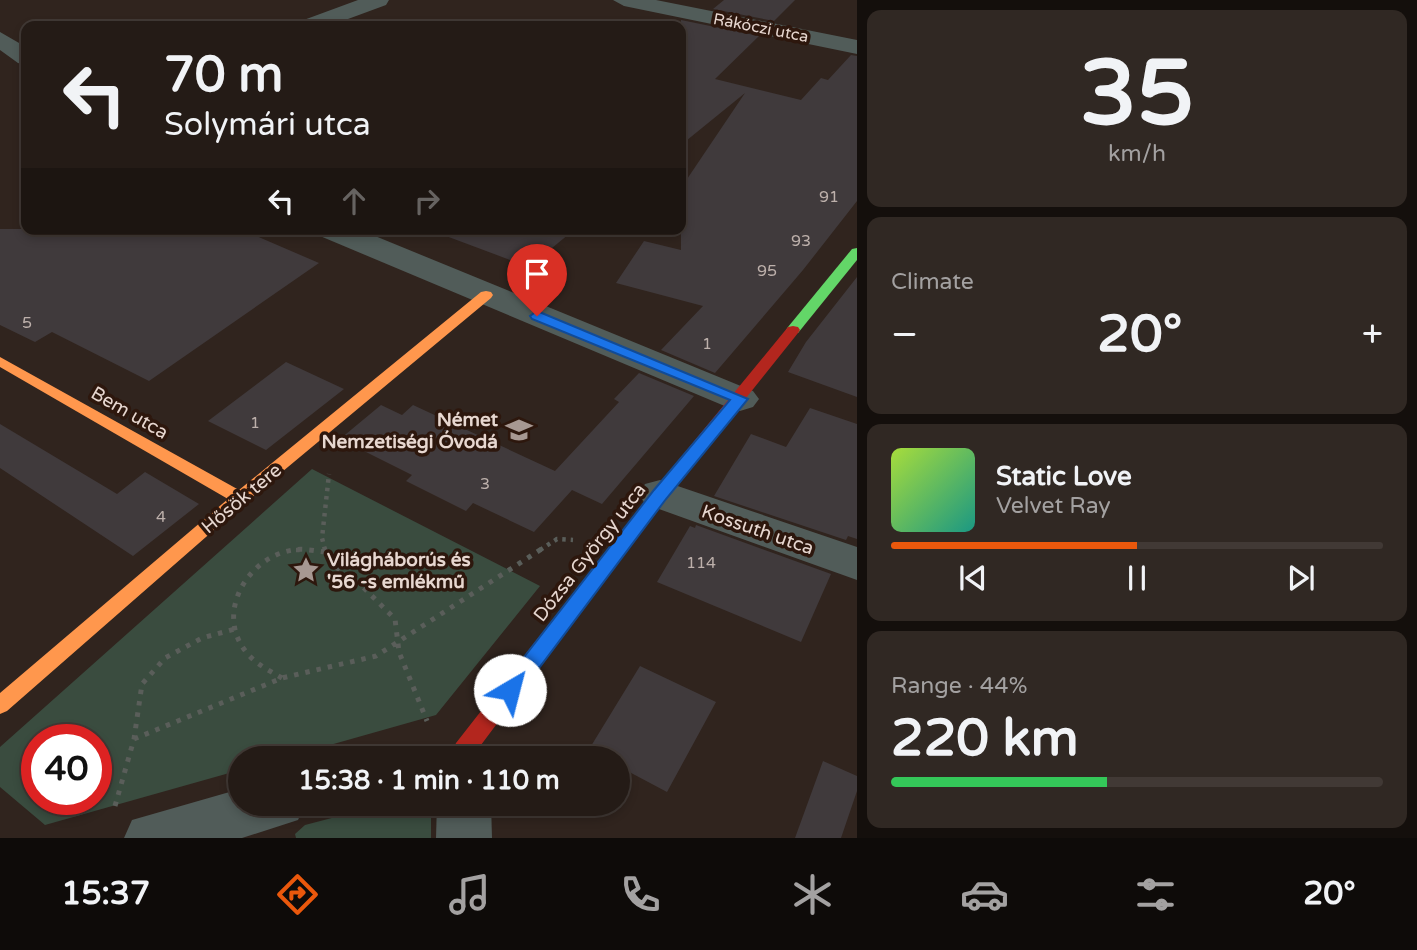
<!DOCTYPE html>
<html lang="en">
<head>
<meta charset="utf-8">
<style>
  :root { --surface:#241b16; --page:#302823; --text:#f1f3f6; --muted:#a3a1a1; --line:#413935; --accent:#ea580c }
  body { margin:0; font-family:"Varela Round",sans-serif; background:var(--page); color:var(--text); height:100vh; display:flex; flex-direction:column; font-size:26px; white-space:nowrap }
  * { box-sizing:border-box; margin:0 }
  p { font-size:23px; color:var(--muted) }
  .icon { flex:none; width:38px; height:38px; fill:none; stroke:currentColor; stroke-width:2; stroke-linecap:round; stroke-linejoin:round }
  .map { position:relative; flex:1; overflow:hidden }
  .sheet { display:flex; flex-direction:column; gap:10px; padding:10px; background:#140f0c; width:560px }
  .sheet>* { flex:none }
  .top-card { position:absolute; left:21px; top:21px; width:665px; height:214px; border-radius:14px; box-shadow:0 4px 10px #0003,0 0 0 2px var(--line); background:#241b16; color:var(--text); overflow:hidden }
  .speed { position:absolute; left:21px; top:724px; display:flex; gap:14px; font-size:35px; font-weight:700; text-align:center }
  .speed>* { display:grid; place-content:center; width:91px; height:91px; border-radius:50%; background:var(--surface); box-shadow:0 4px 10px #0003,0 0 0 2px var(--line); line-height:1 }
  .speed .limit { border:10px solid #d22; background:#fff; color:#111 }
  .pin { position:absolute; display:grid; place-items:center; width:60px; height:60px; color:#fff; margin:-72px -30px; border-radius:50% 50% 50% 0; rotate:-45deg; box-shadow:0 0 7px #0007 }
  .pin .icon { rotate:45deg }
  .me { position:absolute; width:77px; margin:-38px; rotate:37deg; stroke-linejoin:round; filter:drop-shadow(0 0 5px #0008) }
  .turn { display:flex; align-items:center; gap:24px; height:147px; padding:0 28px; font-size:32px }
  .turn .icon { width:91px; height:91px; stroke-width:2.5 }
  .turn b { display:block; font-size:49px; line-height:60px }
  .lanes { display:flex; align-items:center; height:66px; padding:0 28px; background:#0003; justify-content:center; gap:35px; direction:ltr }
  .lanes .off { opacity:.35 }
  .big { font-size:52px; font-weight:700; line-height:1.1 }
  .sheet .tile { flex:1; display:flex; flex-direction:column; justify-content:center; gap:10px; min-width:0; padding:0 24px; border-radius:14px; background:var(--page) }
  .sheet .dial { align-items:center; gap:0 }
  .dial b { font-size:91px; line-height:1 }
  .song { display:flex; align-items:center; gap:21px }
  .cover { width:84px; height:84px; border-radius:10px; background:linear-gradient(135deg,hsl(80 70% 55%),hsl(170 70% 35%)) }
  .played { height:7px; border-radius:4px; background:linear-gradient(90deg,var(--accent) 50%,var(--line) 50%) }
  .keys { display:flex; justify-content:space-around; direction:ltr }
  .heat { display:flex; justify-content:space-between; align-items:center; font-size:38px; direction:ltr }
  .charge { height:10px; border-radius:5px; background:linear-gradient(90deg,#34c759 44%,var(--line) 0) }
  .trip { position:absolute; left:228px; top:746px; width:402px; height:70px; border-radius:35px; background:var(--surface); box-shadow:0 4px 10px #0003,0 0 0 2px var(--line); font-weight:700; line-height:70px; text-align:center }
  .menu { display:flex; height:112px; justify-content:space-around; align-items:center; background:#0e0b09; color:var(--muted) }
  .menu .icon { width:49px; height:49px }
  .menu .active { color:var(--accent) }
  .menu b { font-size:32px; color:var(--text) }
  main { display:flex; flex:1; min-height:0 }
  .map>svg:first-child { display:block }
</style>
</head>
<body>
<main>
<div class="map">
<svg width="857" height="838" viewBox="0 0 857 838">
  <rect width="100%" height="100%" fill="#30241e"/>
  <path fill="#3a4c3f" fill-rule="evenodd" d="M312,469L540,586L436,715L284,758H240V770L45,825L0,787V747ZM96,740V800H37V740Z
    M389,803H431V838H296L295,834L305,825Z"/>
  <path fill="#403a3c" d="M724,0H795L774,21L713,9Z
    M681,20L759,36L715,79L801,100L821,78L828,80L851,55L857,56V201L803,270L715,373L661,350L703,306L616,283L644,241L681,250V188L745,93L681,145Z
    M0,229H240L319,263L149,381L52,332L35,342L0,325Z
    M439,229H575L529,267L438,233Z
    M857,277V397L788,372L806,342Z
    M286,362L344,389L266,450L208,421Z
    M639,373L694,396L602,504L572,490L534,532L473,503L466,511L406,481L412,475L340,439L381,405L402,415L413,405L555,471L619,402L614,399Z
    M810,408L857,424V539L848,536L846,540L714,496L751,434L786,447Z
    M0,424L117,494L145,472L199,504L133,556L0,468Z
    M696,525L831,574L801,642L657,582L690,526L695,528Z
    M640,666L716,702L667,792L618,766V758H601L588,751Z
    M823,761L857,776V791L841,838H795Z"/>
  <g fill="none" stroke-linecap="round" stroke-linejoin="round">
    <path stroke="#5a5e5a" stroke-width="4.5" stroke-dasharray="3.5 5" stroke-linecap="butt" d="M296,550H301
      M325,550L322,538L329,474
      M540,550L557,539L573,540"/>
    <path stroke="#5a5e5a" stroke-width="5" stroke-dasharray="4.5 7" stroke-linecap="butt" d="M324,548L333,565L362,586L395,619L399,652L427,721
      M282,678C270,671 256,664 247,653C214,614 247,557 293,550C303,548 315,551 325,552
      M134,739L282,678L376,656L543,548
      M115,806L134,739L142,684L165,658L202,638L235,629"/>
    <path fill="#515c59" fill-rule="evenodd" d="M358,0H389L386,5L329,26H298L301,21Z
      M613,0H656L857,40V54L624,6Z
      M0,32L26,47V65L18,63L0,50Z
      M316,229H358L753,391L759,399L753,407L740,411L727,407L320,236Z
      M660,480L857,547V580L645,504L639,494L645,484Z
      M240,789V803H306L298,820L242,838H124L132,820Z
      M437,803H491L492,838H436Z"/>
    <path fill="#63d668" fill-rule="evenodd" d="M857,248V260L798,333H788L786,330L788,327L852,249Z"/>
    <path fill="#ff974d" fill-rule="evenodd" d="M486,291L491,292L493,295L491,298L246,502L7,711L0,714V693L228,499L0,367V357L239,490L481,292Z"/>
    <path fill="#b3261e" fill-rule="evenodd" d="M793,326L798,327L800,330L798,333L666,498L472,757H456L453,750L456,743L654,490L788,327Z"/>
  </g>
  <path fill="#1a73e8" stroke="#114b97" stroke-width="2" d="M537,311L748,399L666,499L518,696L510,698L503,696L500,690L503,684L654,490L730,400L532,319L530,316Z"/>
  <defs>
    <symbol id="school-bare" viewBox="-9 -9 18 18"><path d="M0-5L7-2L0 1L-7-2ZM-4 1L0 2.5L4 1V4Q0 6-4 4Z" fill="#a79892" stroke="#2d170d" stroke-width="2.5" paint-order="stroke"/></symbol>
    <symbol id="sight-bare" viewBox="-9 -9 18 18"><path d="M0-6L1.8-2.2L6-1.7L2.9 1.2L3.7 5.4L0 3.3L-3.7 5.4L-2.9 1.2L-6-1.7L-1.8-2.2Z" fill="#a79892" stroke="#2d170d" stroke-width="2.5" paint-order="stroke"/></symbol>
  </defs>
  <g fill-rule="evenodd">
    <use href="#school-bare" x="500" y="411" width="38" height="38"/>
    <use href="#sight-bare" x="287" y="551" width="38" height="38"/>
  </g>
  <g text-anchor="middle" stroke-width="7" stroke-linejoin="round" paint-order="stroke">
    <g font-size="16" fill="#e7d7d0" stroke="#2d170d">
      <text transform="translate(761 27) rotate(11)" y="6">Rákóczi utca</text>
    </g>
    <g font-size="16" fill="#bdb0ab">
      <text x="829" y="202">91</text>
      <text x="801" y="246">93</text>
      <text x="767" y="276">95</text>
      <text x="27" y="328">5</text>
      <text x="707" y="349">1</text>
      <text x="255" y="428">1</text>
      <text x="485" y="489">3</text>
      <text x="161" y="522">4</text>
      <text x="701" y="568">114</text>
    </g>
    <g font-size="19" fill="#e7d7d0" stroke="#2d170d">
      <text transform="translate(130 412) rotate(30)" y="7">Bem utca</text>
      <text transform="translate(241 498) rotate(-40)" y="7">Hősök tere</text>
      <text transform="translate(758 529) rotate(19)" y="7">Kossuth utca</text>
      <text transform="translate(589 552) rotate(-52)" y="7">Dózsa György utca</text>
    </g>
    <g font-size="19" font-weight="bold" fill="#e7d7d0" stroke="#2d170d" text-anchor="end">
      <text x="498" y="426">Német<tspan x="498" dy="22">Nemzetiségi Óvodá</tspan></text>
      <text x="327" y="566" text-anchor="start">Világháborús és<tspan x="327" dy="22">'56 -s emlékmű</tspan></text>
    </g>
  </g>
</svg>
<div class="speed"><div class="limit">40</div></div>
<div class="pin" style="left:537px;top:316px;background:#d93025"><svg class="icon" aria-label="arrive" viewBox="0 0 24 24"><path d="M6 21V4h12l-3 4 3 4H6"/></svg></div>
<svg class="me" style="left:510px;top:690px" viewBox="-20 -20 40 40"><circle r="19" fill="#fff"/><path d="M0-13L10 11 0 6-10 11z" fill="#1a73e8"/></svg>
<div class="trip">15:38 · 1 min · 110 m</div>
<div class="top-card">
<div class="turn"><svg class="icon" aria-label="left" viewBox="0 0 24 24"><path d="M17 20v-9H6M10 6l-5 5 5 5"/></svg><div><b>70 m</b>Solymári utca</div></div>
<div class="lanes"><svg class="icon" aria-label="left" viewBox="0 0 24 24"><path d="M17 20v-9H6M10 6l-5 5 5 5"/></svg><svg class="icon off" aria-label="ahead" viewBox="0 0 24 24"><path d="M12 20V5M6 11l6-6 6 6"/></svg><svg class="icon off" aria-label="right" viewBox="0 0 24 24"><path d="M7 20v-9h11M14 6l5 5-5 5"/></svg></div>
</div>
</div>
<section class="sheet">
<div class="tile dial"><b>35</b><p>km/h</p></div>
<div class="tile"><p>Climate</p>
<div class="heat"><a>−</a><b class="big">20°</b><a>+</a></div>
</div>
<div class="tile">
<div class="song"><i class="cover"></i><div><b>Static Love</b><p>Velvet Ray</p></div></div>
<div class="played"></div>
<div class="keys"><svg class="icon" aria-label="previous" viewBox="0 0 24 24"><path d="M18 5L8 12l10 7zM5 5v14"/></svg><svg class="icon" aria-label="pause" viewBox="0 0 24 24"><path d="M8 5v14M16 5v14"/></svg><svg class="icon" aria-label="next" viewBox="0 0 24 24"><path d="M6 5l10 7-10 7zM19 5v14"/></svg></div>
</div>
<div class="tile"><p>Range · 44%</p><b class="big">220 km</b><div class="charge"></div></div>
</section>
</main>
<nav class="menu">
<b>15:37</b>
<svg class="icon active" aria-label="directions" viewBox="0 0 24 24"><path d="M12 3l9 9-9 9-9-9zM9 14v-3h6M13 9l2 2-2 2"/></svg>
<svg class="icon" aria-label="music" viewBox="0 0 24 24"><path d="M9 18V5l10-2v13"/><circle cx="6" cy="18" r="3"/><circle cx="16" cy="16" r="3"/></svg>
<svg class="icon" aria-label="phone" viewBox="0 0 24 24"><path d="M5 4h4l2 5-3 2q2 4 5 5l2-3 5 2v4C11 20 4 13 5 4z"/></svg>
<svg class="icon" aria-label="climate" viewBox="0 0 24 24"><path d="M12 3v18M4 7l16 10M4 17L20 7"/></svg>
<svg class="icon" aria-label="car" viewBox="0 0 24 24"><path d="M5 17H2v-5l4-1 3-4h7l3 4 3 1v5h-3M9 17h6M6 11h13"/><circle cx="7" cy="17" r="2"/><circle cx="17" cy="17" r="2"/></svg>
<svg class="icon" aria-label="filters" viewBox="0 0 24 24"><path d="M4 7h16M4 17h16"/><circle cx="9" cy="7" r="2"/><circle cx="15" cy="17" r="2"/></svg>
<b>20°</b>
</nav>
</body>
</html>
